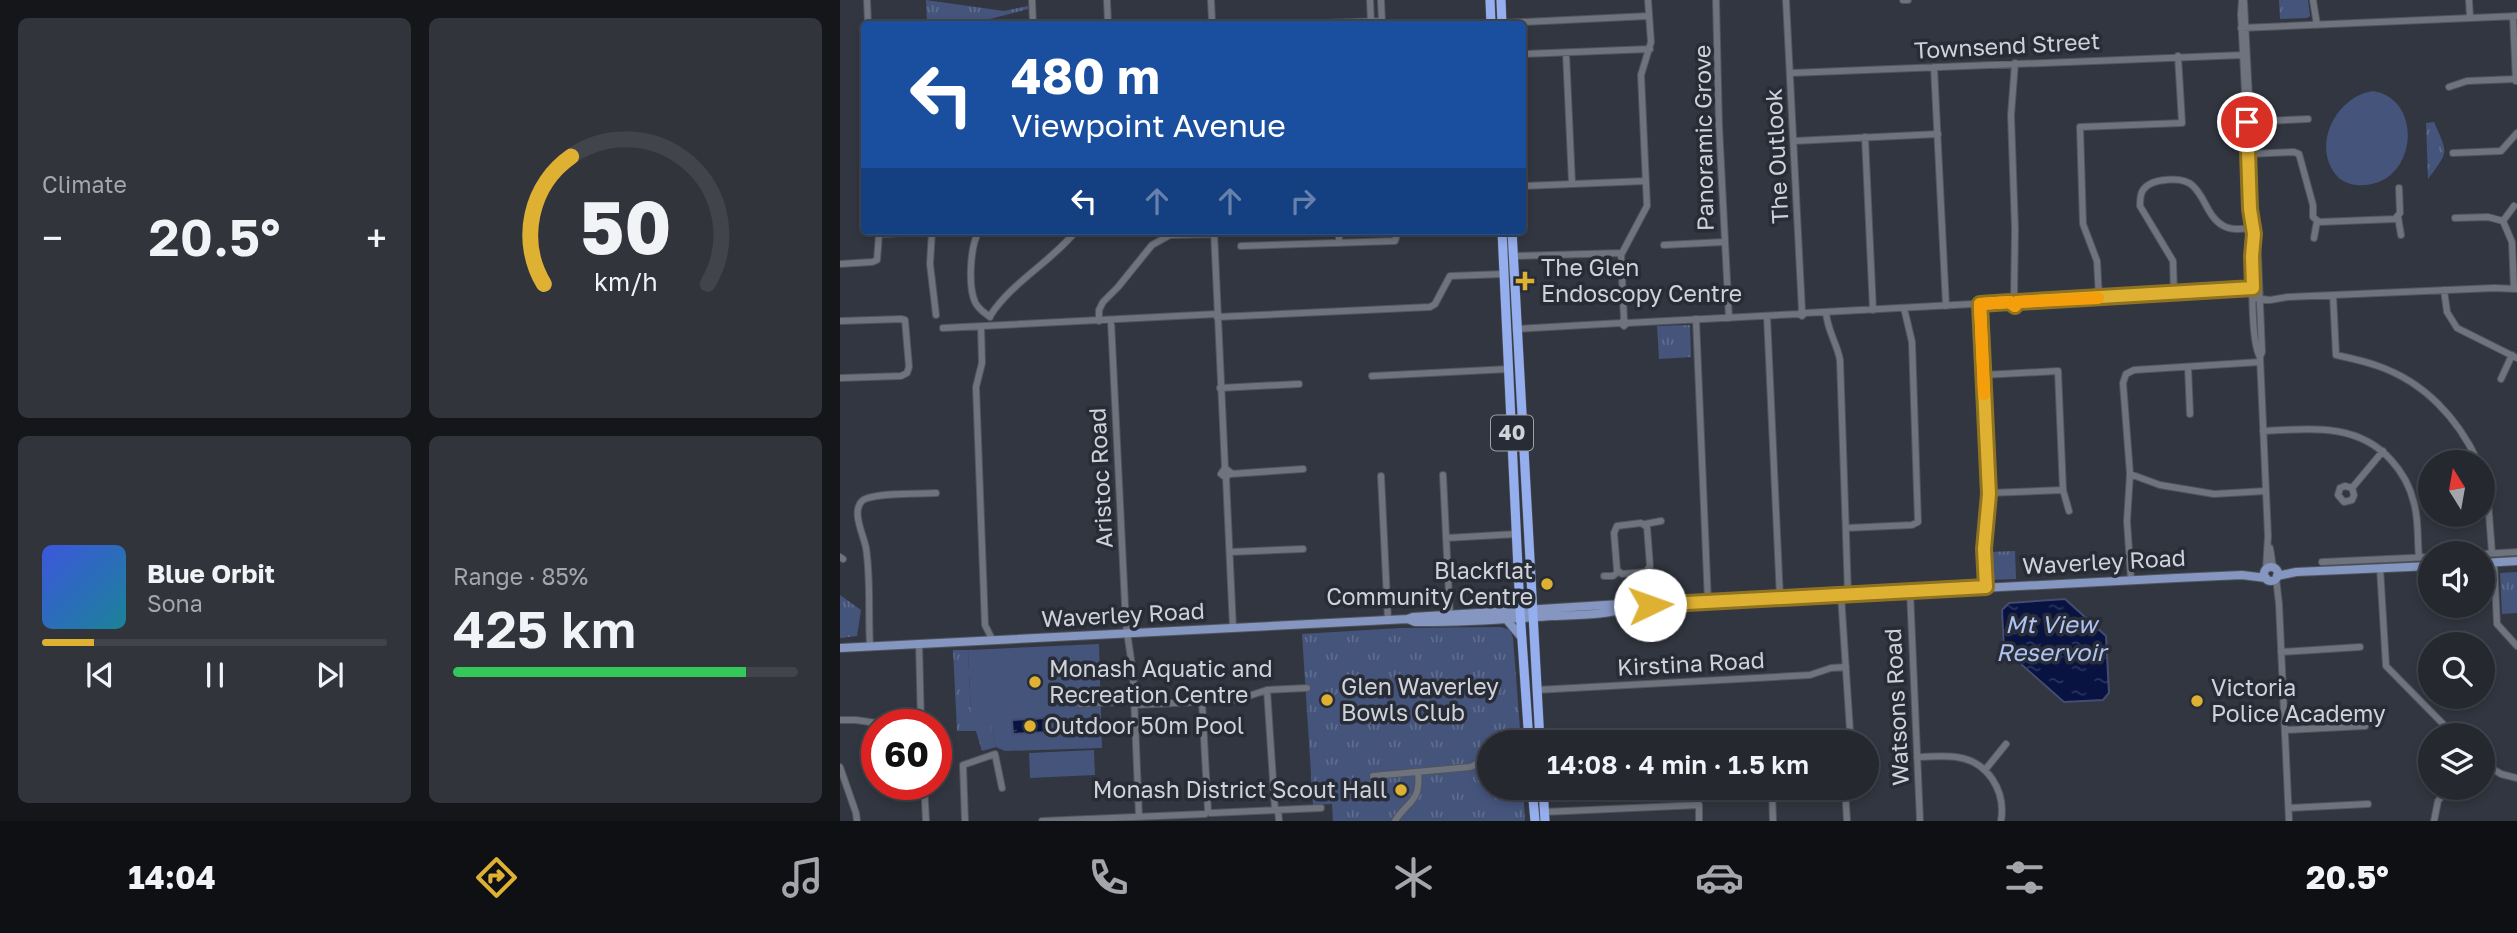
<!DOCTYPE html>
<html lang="en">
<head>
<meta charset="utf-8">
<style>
  :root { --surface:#262830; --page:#32343c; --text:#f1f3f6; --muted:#a4a6ab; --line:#42444c; --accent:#deb133 }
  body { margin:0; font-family:"Golos Text",sans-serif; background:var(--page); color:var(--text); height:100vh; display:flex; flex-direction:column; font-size:26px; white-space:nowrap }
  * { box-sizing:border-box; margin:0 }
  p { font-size:23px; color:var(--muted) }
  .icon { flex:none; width:38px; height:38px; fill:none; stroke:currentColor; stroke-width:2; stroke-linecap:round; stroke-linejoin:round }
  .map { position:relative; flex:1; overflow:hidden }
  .drawer { display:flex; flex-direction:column; gap:18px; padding:18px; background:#15161a; width:840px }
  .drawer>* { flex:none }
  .guide { position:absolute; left:21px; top:21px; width:665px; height:214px; border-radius:7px; box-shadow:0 4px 10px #0003,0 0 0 2px var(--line); background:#1a4fa0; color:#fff; overflow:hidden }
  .needle { width:46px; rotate:349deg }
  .controls { position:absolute; left:1578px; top:450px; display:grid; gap:14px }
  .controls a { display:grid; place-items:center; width:77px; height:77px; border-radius:50%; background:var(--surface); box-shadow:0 4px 10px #0003,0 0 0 2px var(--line); font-size:35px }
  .speed { position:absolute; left:21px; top:709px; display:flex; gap:14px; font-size:35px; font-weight:700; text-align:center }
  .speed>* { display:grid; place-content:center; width:91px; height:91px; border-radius:50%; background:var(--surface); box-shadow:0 4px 10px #0003,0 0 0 2px var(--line); line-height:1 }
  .speed .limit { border:10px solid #d22; background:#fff; color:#111 }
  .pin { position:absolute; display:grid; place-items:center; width:60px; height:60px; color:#fff; margin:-30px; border:4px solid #fff; border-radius:50%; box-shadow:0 2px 7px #0007 }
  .me { position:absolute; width:77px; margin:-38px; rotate:87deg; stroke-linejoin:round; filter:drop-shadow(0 0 5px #0008) }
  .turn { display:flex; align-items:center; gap:24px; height:147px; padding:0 35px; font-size:32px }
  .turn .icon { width:91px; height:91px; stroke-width:2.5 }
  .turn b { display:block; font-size:49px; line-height:60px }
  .lanes { display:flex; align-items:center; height:66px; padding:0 35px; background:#0003; justify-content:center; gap:35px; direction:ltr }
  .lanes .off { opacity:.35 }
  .big { font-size:52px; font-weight:600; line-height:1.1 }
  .drawer .card { flex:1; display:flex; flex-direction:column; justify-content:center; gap:10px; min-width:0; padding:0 24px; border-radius:10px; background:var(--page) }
  .drawer .dial { align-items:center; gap:0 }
  .dial svg { height:182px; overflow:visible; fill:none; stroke:var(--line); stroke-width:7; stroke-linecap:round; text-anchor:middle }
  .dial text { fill:var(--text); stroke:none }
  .song { display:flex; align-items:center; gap:21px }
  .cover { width:84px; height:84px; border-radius:10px; background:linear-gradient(135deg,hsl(230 70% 55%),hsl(190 70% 35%)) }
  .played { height:7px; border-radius:4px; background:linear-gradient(90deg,var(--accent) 15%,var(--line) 15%) }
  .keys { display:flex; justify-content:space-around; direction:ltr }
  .heat { display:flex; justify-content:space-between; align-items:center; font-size:38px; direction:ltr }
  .charge { height:10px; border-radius:5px; background:linear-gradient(90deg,#34c759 85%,var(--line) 0) }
  .drawer .tiles { flex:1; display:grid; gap:18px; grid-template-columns:repeat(2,1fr) }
  .trip { position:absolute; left:637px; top:730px; width:402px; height:70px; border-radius:35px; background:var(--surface); box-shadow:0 4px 10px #0003,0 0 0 2px var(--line); font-weight:600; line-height:70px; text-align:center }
  .menu { display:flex; height:112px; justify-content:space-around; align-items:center; background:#0f1013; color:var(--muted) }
  .menu .icon { width:49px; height:49px }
  .menu .selected { color:var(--accent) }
  .menu b { font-size:32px; color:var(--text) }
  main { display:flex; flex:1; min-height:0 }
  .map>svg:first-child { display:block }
</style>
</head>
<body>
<main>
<section class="drawer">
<div class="tiles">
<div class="card"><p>Climate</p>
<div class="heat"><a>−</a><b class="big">20.5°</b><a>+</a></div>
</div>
<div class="card dial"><svg viewBox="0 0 100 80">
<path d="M14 69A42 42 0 1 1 86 69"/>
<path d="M14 69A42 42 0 0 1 26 13" stroke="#deb133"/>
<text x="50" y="56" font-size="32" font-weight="700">50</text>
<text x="50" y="72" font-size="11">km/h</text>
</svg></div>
<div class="card">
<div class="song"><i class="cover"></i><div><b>Blue Orbit</b><p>Sona</p></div></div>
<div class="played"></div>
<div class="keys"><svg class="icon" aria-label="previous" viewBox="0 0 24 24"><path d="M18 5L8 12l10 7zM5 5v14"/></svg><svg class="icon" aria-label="pause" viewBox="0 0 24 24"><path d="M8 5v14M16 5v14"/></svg><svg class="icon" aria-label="next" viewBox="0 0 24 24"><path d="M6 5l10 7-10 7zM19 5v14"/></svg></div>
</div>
<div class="card"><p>Range · 85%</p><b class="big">425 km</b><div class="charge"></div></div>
</div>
</section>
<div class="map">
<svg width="1677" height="821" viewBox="0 0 1677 821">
  <defs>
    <pattern id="park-tufts" width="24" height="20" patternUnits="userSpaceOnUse" patternTransform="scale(1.75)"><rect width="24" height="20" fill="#45547b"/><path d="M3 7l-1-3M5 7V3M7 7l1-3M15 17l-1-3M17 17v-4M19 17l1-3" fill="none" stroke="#5f6c8d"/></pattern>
    <pattern id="water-ripples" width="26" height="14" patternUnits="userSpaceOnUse" patternTransform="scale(1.75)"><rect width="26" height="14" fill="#081342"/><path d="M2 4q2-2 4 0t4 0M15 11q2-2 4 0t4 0" fill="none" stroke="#2b345d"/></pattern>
  </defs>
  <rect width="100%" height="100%" fill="#323640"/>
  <path fill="#45547b" d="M1533,91C1584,99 1577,182 1525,185C1516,186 1506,184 1499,178C1469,148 1496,96 1533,91Z
    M259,644L262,748L165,751L156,747L151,726L131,715L128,650Z
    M254,750L255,775L190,778L189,753Z"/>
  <path fill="url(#park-tufts)" d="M86,0L164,11L188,6V9L150,19L139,24H87Z
    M1439,0H1468L1470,16L1467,18L1440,19Z
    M1594,122C1608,154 1609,151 1588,179L1586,123Z
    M850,325L851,357L819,359L817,326Z
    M1175,551L1176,579L1152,580L1150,578L1149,552Z
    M1677,572V613L1662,614L1660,573Z
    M0,595L21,610L17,636L0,638Z
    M661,627L670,630L673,638L681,742H649V788H683L685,821H493L492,804L473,805L462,634L560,628Z
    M113,650H128L131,714L151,726L156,747L142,751L136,731H117Z"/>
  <path fill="url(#water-ripples)" stroke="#444c6f" stroke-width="2" d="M1225,599L1266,636L1269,693L1263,700L1224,702L1164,649L1162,610L1169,603Z
    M207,718V732L173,734L172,720Z"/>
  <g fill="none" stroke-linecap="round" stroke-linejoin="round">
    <defs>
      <path id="minor" d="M27,0L28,24
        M192,0L193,24
        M267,0L268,24
        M371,0L372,21
        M530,0L531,23
        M541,0L542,23
        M876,0L879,126L889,318
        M946,0L962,311
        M1063,0H1068
        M1402,0L1401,14L1411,210L1418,256L1422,352L1420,357L1428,536L1426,569
        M1473,0L1477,25
        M1629,0L1630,18
        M1404,2L1410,117
        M1673,16L1676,81
        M662,23L809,16
        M459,24L542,21
        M1401,28L1677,16
        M726,53L732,183
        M682,54L810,49
        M1094,67L1106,306
        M951,73L1403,55
        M1609,87L1627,81L1676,79
        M1407,122L1468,119
        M1025,137L1033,310
        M954,141L1098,134
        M1613,153L1661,151L1677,133
        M1408,154L1454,152L1459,154L1473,205V217L1479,222L1555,219L1560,213L1559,188
        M682,186L806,181
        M1558,217L1561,235
        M1615,218L1648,217L1663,221L1672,242L1674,289
        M1663,221L1674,206
        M92,231L90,264L96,315
        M139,231C130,246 128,286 135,302C139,310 145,313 150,317
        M374,231L385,468L381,474L386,478L390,472L385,468
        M499,231V243
        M39,233L45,234L92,231
        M1474,238L1477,221
        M1413,241C1412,261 1410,343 1420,357
        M824,245L884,242
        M401,246L555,241L558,231
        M673,256L782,253
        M0,264L32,262L37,260L39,234
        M1604,290L1607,312L1617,328L1677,358
        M1334,294L1333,261L1300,206C1300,200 1300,194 1303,190C1311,178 1343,176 1353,186C1365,197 1368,217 1382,225C1391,231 1403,229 1414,228
        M1493,295L1496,355C1510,358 1524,361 1538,366C1584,382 1618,418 1638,462
        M1174,298L1175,229L1171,115L1175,63
        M1259,298L1257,261L1243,224L1240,127L1342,123L1338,56
        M1414,298L1430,300L1448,297L1654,288L1677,289
        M1177,302L1419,290
        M1140,304L1149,493L1144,549L1146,587
        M986,312C987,330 997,343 1000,360L1008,594
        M965,313L1170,302L1174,298L1177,302L1173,306L1170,302
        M150,316C173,281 210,263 236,231
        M927,316L940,598
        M377,317L590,307L595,304L610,276L664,274
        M856,319L868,602
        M784,320L781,255L807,206L801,75L811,42L808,0
        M0,321L61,319L65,320L69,367L67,373L61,376L0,378
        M259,321V310L263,302L278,287L312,245L330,235L374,234
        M271,321L286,625L293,673L299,817
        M787,323L959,314L962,311L965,313L962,316L959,314
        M141,327L142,363L136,387L145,625L153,641
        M103,328L377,314
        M676,329L781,323L784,326L787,323L784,320L781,323
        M1348,367L1350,414
        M1143,375L1218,371L1223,490L1229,511
        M532,376L669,369
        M1661,379L1672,355
        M380,388L459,384
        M1423,431C1469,429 1517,422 1551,460C1562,472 1570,486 1574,503C1579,520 1577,539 1579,557
        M390,474L463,469
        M1290,474L1320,485L1374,494L1426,491
        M603,475L610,616
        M541,476L548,620
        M1643,477L1648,501L1652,553
        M386,478L393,628
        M1512,488L1505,486L1500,488L1498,495L1504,502L1512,500L1514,495L1512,488L1543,451
        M1149,493L1223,490
        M805,524L821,521
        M1006,528L1072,525L1078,522L1072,342L1064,308
        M606,538L677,534
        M1430,548L1433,567
        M390,552L463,549
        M1643,554L1677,552
        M0,557L3,559
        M1482,562L1591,557
        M1654,563L1657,624L1677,646
        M1540,568L1546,666L1614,735
        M806,572L782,574L777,570L774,533L777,526L801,523L807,527L810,566L806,572L810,579V605
        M764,576H773L778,572
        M1436,578L1439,604L1449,821
        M1291,580L1287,521L1290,474L1283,383L1286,374L1294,370L1420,362
        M1070,591L1080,821
        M1001,595L1010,731L1008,742
        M79,643L81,724
        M30,646C28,614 31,580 26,548C24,536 11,512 22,501C31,492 82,494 96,493
        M1441,652L1520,647
        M427,690L435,810
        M696,690L970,675L991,668L1006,667
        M362,702L368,811
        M241,704L294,701
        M295,705L396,700L427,690L467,688
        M0,720H16L43,724
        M1445,730L1525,726
        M932,742L1009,738
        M1077,757C1090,757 1104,755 1116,757C1148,761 1166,791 1161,821
        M1643,763L1661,774L1677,778
        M0,767L16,813L17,821
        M1145,770L1166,744
        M533,776L630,767L649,759
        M84,784L86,821
        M932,788L933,821
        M1005,788L1007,821
        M1449,808L1528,804
        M438,810L439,821
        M704,812L859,805V821
        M371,813L481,808
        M125,821L123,765L155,754L162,788
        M202,821L365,814
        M555,821C568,800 581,803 578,772
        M1594,821L1598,801L1609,788"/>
      <path id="major" d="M1643,563L1677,561
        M1424 574a7 7 0 1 1 14 0a7 7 0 1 1-14 0Z
        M1437,576L1456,572L1591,566
        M568,619L575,622C621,623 666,619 712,616C738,615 767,615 793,607L868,602L1336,578L1402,575L1426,578
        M666,619L682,638
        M0,648L568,619L573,617L781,604L790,606"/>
      <path id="highway" d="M650,0L651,24
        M661,0L662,24
        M662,231L680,611L689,742
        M672,231L700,742
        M692,788L695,821
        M703,788L705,821"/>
    </defs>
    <use href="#minor" stroke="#50545b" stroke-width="8"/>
    <use href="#major" stroke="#50545b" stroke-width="10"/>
    <use href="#highway" stroke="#50545b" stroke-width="10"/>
    <use href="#minor" stroke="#6e737e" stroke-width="6"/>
    <use href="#major" stroke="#8596c1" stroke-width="8"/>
    <use href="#highway" stroke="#95aeee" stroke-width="9"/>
  </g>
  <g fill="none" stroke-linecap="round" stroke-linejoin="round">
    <defs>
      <path id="route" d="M810,605L1146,587L1144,549L1149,494L1140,304L1170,302L1175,306L1177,302L1413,288L1412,256L1414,234L1410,209L1407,122"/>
    </defs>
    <use href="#route" stroke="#907321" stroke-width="18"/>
    <use href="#route" stroke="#deb133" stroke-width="12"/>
    <path stroke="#f59e0b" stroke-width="12" d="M1144,394L1140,304L1170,302L1175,306L1177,302L1258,298"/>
  </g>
  <g fill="#deb133" stroke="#282c36" stroke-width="2.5">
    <path d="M681.5 270.5h7v7h7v7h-7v7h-7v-7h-7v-7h7z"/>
    <circle cx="707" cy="584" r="7"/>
    <circle cx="195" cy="682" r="7"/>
    <circle cx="487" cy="700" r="7"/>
    <circle cx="1357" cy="701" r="7"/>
    <circle cx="190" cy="726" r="7"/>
    <circle cx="561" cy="790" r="7"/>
  </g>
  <g text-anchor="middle" stroke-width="7" stroke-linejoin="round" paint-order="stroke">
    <rect fill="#282c36" stroke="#9da0a7" stroke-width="2" x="651" y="415.5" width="42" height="35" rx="5"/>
    <g font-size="21" font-weight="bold" fill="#cfd2d8">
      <text x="672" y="440">40</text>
    </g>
    <g font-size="23" fill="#cfd2d8" stroke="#282c36">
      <text transform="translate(1167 46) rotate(-3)" y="8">Townsend Street</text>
      <text transform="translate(864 138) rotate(-91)" y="8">Panoramic Grove</text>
      <text transform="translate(937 156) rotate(-93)" y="8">The Outlook</text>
      <text transform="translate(261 478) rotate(-93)" y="8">Aristoc Road</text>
      <text transform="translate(1264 562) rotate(-3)" y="8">Waverley Road</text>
      <text transform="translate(283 615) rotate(-3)" y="8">Waverley Road</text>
      <text transform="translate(851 664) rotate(-3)" y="8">Kirstina Road</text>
      <text transform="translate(1057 707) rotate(-93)" y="8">Watsons Road</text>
    </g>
    <g font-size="23" fill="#cfd2d8" stroke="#282c36" text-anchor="start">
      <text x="701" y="276">The Glen<tspan x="701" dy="26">Endoscopy Centre</tspan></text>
      <text x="693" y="579" text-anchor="end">Blackflat<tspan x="693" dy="26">Community Centre</tspan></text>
      <text x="209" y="677">Monash Aquatic and<tspan x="209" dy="26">Recreation Centre</tspan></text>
      <text x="501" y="695">Glen Waverley<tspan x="501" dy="26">Bowls Club</tspan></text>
      <text x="1371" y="696">Victoria<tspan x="1371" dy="26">Police Academy</tspan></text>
      <text x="204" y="734">Outdoor 50m Pool</text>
      <text x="547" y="798" text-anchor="end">Monash District Scout Hall</text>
    </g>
    <g font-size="24" font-style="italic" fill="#aec2f3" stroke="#282c36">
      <text x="1211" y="633">Mt View<tspan x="1211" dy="28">Reservoir</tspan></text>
    </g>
  </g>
</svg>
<div class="controls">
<a><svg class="needle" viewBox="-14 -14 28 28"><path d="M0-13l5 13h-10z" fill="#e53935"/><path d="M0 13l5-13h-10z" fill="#a4a6ab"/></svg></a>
<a><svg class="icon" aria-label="sound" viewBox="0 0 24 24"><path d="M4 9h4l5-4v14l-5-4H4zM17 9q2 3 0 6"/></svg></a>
<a><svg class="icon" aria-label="search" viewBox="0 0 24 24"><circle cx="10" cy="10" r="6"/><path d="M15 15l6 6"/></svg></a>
<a><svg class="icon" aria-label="layers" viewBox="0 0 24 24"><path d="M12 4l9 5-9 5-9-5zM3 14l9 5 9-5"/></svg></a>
</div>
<div class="speed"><div class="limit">60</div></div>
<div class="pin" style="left:1407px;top:122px;background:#d93025"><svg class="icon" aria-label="arrive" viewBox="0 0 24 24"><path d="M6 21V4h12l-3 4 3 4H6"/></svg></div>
<svg class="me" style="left:810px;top:605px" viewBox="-20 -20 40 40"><circle r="19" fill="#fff"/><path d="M0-13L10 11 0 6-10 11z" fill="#deb133"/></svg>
<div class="trip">14:08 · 4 min · 1.5 km</div>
<div class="guide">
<div class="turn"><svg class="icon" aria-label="left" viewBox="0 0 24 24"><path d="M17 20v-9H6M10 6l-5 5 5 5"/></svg><div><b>480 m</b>Viewpoint Avenue</div></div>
<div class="lanes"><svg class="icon" aria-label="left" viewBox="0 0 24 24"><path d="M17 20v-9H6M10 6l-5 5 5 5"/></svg><svg class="icon off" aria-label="ahead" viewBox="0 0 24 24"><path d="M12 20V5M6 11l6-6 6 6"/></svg><svg class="icon off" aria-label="ahead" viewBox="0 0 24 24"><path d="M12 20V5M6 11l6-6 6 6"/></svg><svg class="icon off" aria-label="right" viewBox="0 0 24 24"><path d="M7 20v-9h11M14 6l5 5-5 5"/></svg></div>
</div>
</div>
</main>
<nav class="menu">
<b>14:04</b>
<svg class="icon selected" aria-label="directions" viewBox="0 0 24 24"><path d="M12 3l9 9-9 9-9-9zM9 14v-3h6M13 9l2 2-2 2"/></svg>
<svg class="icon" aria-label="music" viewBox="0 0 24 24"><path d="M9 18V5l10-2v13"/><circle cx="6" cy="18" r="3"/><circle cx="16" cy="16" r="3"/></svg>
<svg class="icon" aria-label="phone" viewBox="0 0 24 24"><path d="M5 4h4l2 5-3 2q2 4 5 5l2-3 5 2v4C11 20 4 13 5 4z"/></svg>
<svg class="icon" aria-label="climate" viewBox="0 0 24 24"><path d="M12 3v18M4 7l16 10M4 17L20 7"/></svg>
<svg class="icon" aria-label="car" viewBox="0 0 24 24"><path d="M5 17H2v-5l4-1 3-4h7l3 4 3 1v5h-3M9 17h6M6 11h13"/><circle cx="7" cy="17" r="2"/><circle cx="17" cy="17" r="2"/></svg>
<svg class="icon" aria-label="filters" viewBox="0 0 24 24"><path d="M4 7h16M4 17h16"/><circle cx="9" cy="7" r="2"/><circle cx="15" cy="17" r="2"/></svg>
<b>20.5°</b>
</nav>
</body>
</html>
